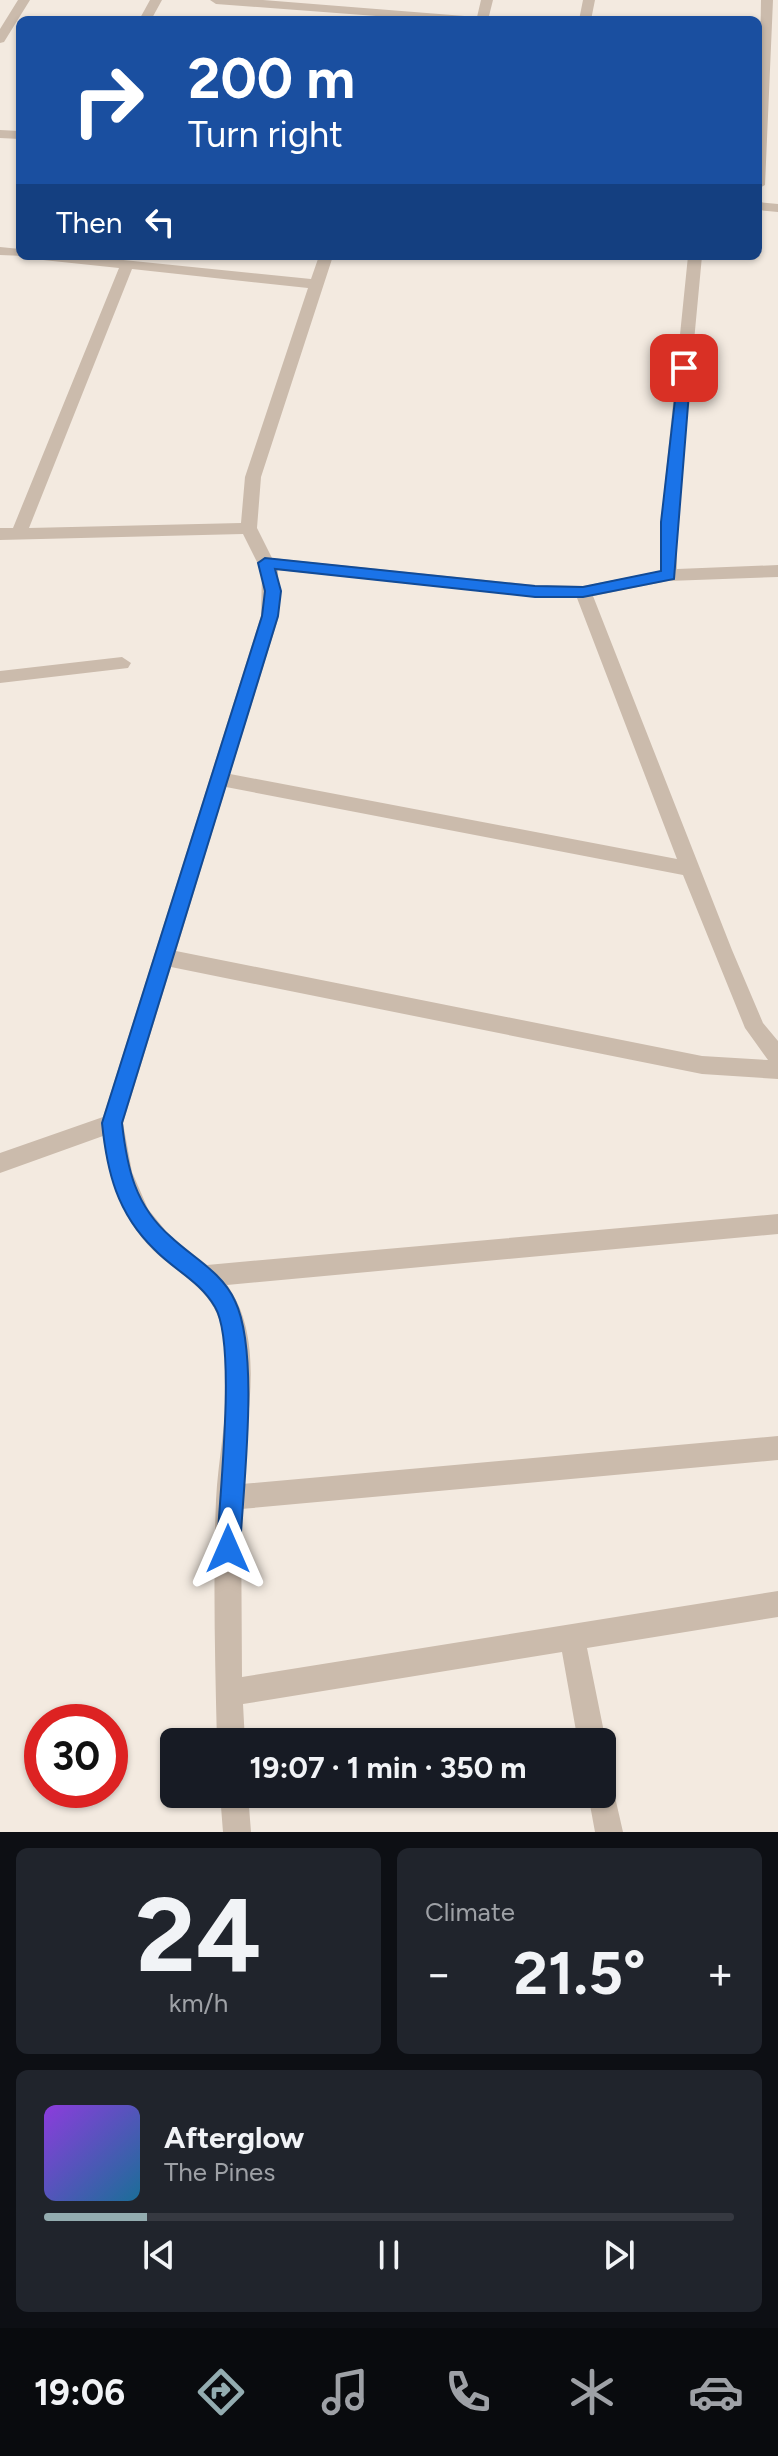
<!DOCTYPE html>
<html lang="en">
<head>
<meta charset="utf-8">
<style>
  :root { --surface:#171b24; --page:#20242c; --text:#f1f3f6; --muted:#9ea1a6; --line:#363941; --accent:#93acb0 }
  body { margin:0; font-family:Figtree,sans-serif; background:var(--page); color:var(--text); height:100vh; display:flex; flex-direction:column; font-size:30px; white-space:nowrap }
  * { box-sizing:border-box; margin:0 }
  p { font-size:26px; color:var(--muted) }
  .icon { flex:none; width:44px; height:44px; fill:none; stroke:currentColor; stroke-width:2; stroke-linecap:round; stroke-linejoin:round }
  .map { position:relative; height:1832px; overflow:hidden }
  .panel { display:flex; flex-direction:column; gap:16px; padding:16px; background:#0d0f14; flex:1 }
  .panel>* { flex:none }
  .banner { position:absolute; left:16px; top:16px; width:746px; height:244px; border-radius:12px; box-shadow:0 2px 6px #0004; background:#1a4fa0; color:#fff; overflow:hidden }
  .speed { position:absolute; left:24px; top:1704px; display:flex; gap:16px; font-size:40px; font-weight:700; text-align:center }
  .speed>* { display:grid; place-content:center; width:104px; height:104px; border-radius:50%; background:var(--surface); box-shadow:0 2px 6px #0004; line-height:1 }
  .speed .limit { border:12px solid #d22; background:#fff; color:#111 }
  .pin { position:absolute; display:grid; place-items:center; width:68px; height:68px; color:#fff; margin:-34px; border-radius:16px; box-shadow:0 4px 12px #0006 }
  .me { position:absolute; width:88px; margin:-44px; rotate:0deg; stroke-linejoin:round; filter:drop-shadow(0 0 6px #0008) }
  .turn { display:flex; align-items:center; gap:28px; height:168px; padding:0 40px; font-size:36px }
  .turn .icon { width:104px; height:104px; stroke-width:2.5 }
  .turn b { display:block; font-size:56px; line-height:68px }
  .then { display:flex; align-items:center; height:76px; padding:0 40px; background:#0003; gap:16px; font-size:30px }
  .big { font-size:60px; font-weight:700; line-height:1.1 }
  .panel .card { flex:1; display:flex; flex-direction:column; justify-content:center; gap:12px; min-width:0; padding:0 28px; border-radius:12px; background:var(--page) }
  .panel .dial { align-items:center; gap:0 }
  .dial b { font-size:104px; line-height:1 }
  .song { display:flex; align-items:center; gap:24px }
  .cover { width:96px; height:96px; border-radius:12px; background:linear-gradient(135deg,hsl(270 70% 55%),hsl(200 70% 35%)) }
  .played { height:8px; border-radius:4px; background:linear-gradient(90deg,var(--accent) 15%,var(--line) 15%) }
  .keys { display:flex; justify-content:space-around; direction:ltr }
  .heat { display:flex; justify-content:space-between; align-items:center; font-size:44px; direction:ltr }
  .panel .tiles { flex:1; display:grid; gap:16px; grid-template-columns:1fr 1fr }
  .card:last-child { grid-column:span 2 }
  .trip { position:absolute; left:160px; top:1728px; width:456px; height:80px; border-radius:12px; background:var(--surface); box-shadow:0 2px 6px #0004; font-weight:700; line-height:80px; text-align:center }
  .tabs { display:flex; height:128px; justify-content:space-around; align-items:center; background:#090b0e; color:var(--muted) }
  .tabs .icon { width:56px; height:56px }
  .tabs .on { color:var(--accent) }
  .tabs b { font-size:36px; color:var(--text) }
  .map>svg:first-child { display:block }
</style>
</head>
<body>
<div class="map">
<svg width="778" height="1832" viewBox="0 0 778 1832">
  <rect width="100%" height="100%" fill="#f3eae0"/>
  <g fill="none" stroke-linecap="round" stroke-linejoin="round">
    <path fill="#cbbbac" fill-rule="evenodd" d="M18,0H30L4,42L0,43V29Z
      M150,0H162L151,20H139Z
      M210,0H263L477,17L481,0H493L488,20H429L216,4Z
      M583,0H595L591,20H579Z
      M761,0H773L765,185L758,189Z
      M0,130L20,131V139L0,138Z
      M758,202L778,204V212L758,210Z
      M0,247L20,249V256H25L0,255Z
      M36,256H84L311,279L319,256H333L261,477L257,528L272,558L535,585L583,586L660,571L661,522L688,256H702L677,522V569L778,565V577L668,581L593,596L732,950L763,1023L778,1041V1079L702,1074L171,967L123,1123L132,1172L148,1209L170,1236L207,1265L778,1214V1234L227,1285C267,1341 245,1420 242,1484L778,1436V1460L241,1509L242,1677L778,1591V1617L587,1648L606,1742L602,1751V1742H578L562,1652L243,1704L245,1742H217C215,1661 213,1580 216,1500C219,1443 236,1381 221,1325C211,1288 179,1275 153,1250C123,1220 108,1178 103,1136L0,1173V1153L103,1117L261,616L262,572L243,534L0,540V528H13L119,268L43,260ZM132,269L308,288L245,477L241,523L29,528ZM278,570L535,597L577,598L677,859L230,774L279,616ZM226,787L683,875L745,1028L768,1060L702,1056L176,951Z
      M122,657L131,663L128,668L0,683V671Z
      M602,1780L612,1784L623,1832H595L588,1794H602Z
      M220,1794H248L251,1832H223Z"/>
  </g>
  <path fill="#1a73e8" stroke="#114b97" stroke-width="2" d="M679,365L691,368L674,579L583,597H535L275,569L281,591L278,616L122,1123C127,1168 135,1206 171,1237C193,1258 222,1272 235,1301C260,1353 243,1486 240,1549L237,1557L228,1560L220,1557L217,1549C219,1499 237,1344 215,1307C200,1281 174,1270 154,1249C117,1213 107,1172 102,1123L262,616L265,591L258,563L265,558L535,586L583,587L661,571V522Z"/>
</svg>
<div class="speed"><div class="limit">30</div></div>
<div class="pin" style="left:684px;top:368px;background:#d93025"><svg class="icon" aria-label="arrive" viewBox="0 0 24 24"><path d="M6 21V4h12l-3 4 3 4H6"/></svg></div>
<svg class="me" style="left:228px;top:1549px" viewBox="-20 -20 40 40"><path d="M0-17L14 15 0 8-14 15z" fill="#1a73e8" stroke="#fff" stroke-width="4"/></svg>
<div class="trip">19:07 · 1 min · 350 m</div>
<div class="banner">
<div class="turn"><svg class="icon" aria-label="right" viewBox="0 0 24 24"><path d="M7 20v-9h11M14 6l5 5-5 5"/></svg><div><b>200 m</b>Turn right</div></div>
<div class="then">Then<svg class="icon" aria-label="left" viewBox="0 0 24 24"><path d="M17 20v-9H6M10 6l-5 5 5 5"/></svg></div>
</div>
</div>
<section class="panel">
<div class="tiles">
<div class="card dial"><b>24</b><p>km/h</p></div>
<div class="card"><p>Climate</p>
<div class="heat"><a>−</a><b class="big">21.5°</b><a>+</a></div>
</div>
<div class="card">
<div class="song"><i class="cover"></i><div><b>Afterglow</b><p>The Pines</p></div></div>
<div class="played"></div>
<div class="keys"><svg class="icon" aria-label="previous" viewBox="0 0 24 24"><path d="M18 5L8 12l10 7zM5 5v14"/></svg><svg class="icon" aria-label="pause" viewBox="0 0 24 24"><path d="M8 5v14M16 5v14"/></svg><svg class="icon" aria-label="next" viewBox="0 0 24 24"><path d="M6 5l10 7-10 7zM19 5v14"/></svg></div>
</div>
</div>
</section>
<nav class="tabs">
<b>19:06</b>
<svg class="icon on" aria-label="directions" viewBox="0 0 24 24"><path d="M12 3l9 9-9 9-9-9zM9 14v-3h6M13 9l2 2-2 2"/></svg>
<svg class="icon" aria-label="music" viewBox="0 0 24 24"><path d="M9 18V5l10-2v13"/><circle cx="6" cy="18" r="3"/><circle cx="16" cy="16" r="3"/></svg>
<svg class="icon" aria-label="phone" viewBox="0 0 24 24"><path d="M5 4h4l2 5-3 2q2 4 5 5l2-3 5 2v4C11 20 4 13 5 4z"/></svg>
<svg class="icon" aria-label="climate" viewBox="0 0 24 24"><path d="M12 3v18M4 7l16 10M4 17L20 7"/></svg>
<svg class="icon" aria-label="car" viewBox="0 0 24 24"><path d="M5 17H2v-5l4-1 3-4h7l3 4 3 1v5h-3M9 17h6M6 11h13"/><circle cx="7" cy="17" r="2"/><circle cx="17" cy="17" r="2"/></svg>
</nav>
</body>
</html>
